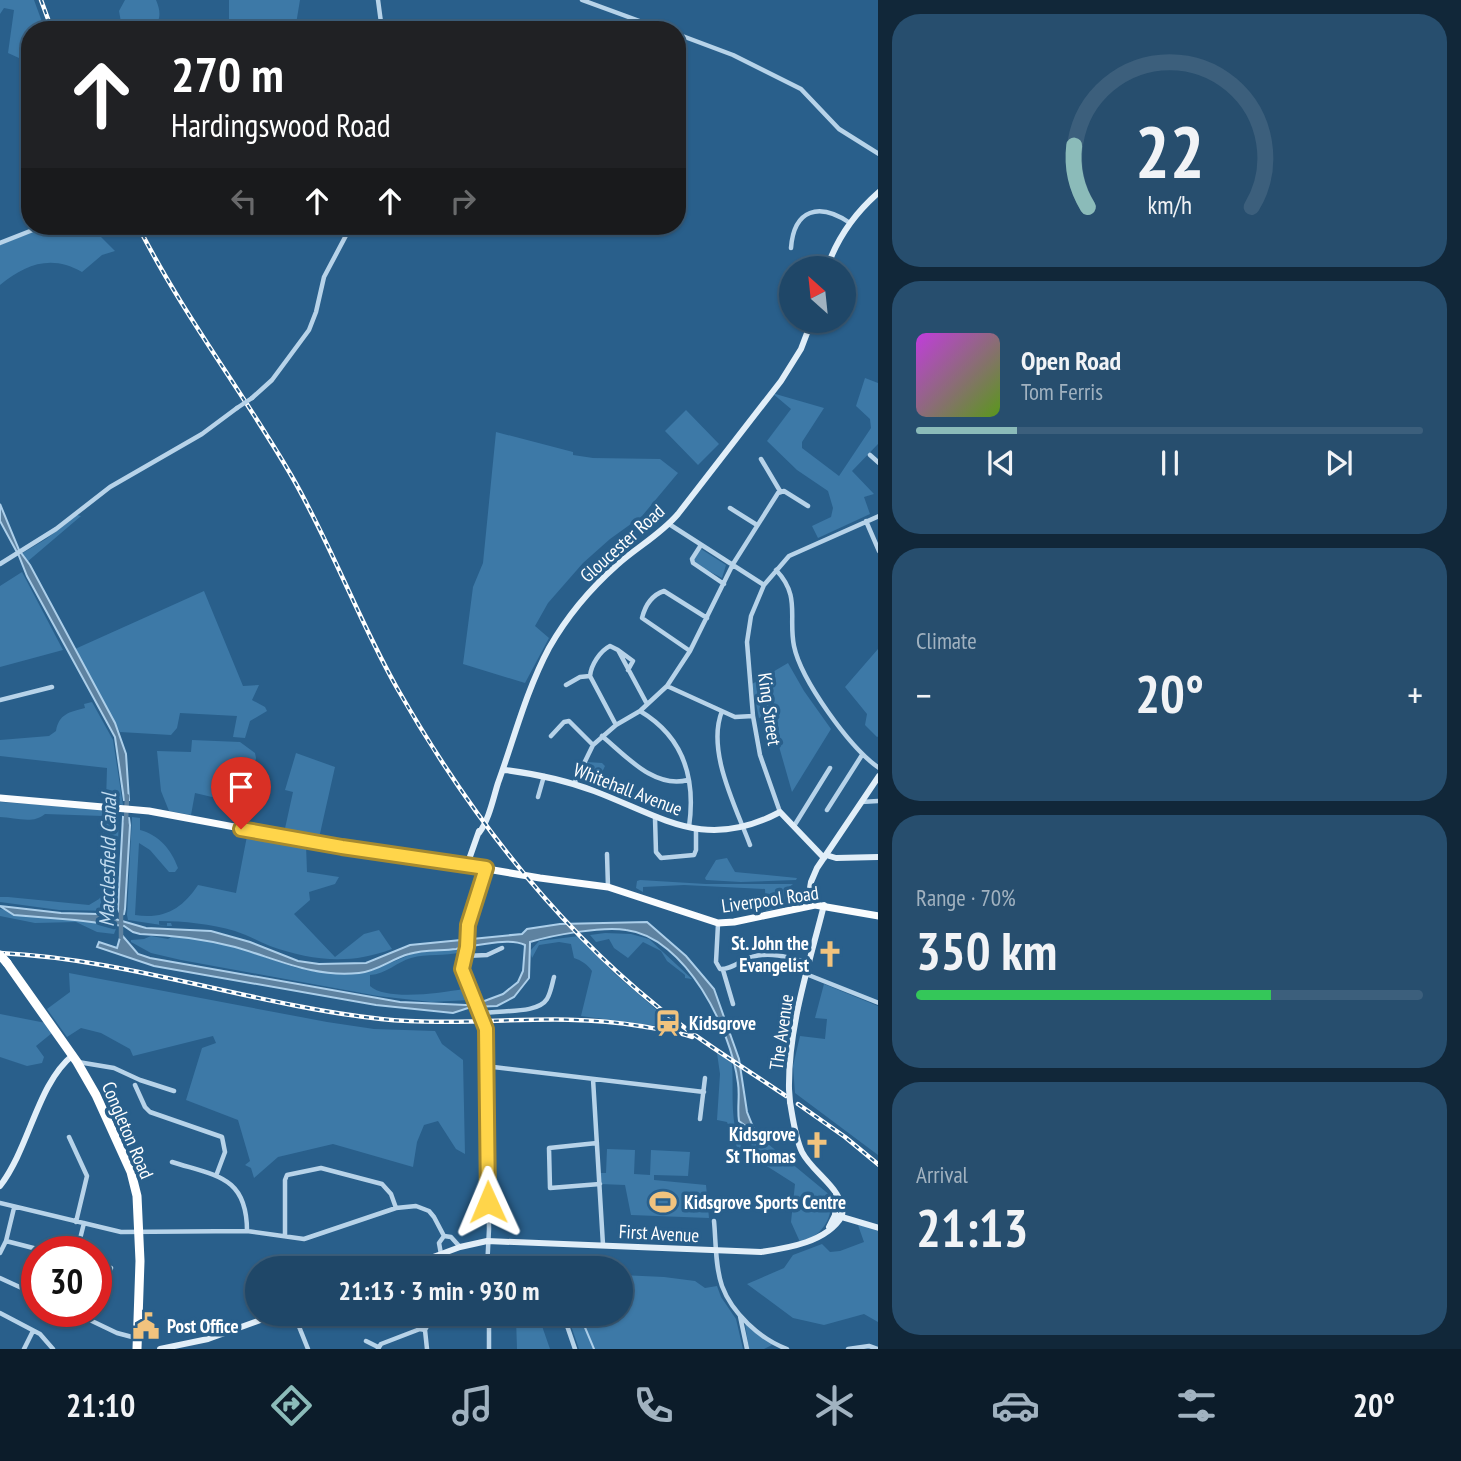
<!DOCTYPE html>
<html lang="en">
<head>
<meta charset="utf-8">
<style>
  :root { --surface:#1f4768; --page:#274e6e; --text:#f1f3f6; --muted:#a1b2c0; --line:#3c5f7c; --accent:#8bbbb9 }
  body { margin:0; font-family:"PT Sans Narrow",sans-serif; background:var(--page); color:var(--text); height:100vh; display:flex; flex-direction:column; font-size:26px; white-space:nowrap }
  * { box-sizing:border-box; margin:0 }
  p { font-size:23px; color:var(--muted) }
  .icon { flex:none; width:38px; height:38px; fill:none; stroke:currentColor; stroke-width:2; stroke-linecap:round; stroke-linejoin:round }
  .map { position:relative; flex:1; overflow:hidden }
  .drawer { display:flex; flex-direction:column; gap:14px; padding:14px; background:#112739; width:583px }
  .drawer>* { flex:none }
  .top-card { position:absolute; left:21px; top:21px; width:665px; height:214px; border-radius:28px; box-shadow:0 2px 5px #0004,0 0 0 2px var(--line); background:#202124; color:#fff; overflow:hidden }
  .needle { width:46px; rotate:333deg }
  .controls { position:absolute; left:779px; top:256px; display:grid; gap:14px }
  .controls a { display:grid; place-items:center; width:77px; height:77px; border-radius:50%; background:var(--surface); box-shadow:0 2px 5px #0004,0 0 0 2px var(--line); font-size:35px }
  .speed { position:absolute; left:21px; top:1236px; display:flex; gap:14px; font-size:35px; font-weight:700; text-align:center }
  .speed>* { display:grid; place-content:center; width:91px; height:91px; border-radius:50%; background:var(--surface); box-shadow:0 2px 5px #0004,0 0 0 2px var(--line); line-height:1 }
  .speed .limit { border:10px solid #d22; background:#fff; color:#111 }
  .pin { position:absolute; display:grid; place-items:center; width:60px; height:60px; color:#fff; margin:-72px -30px; border-radius:50% 50% 50% 0; rotate:-45deg; box-shadow:0 0 7px #0007 }
  .pin .icon { rotate:45deg }
  .me { position:absolute; width:77px; margin:-38px; rotate:359deg; stroke-linejoin:round; filter:drop-shadow(0 0 5px #0008) }
  .turn { display:flex; align-items:center; gap:24px; height:147px; padding:0 35px; font-size:32px }
  .turn .icon { width:91px; height:91px; stroke-width:2.5 }
  .turn b { display:block; font-size:49px; line-height:60px }
  .lanes { display:flex; align-items:center; height:66px; padding:0 35px; background:#0003; justify-content:center; gap:35px; direction:ltr }
  .lanes .off { opacity:.35 }
  .big { font-size:52px; font-weight:800; line-height:1.1 }
  .drawer .card { flex:1; display:flex; flex-direction:column; justify-content:center; gap:10px; min-width:0; padding:0 24px; border-radius:28px; background:var(--page) }
  .drawer .dial { align-items:center; gap:0 }
  .dial svg { height:182px; overflow:visible; fill:none; stroke:var(--line); stroke-width:7; stroke-linecap:round; text-anchor:middle }
  .dial text { fill:var(--text); stroke:none }
  .song { display:flex; align-items:center; gap:21px }
  .cover { width:84px; height:84px; border-radius:10px; background:linear-gradient(135deg,hsl(290 70% 55%),hsl(90 70% 35%)) }
  .played { height:7px; border-radius:4px; background:linear-gradient(90deg,var(--accent) 20%,var(--line) 20%) }
  .keys { display:flex; justify-content:space-around; direction:ltr }
  .heat { display:flex; justify-content:space-between; align-items:center; font-size:38px; direction:ltr }
  .charge { height:10px; border-radius:5px; background:linear-gradient(90deg,#34c759 70%,var(--line) 0) }
  .trip { position:absolute; left:245px; top:1256px; width:388px; height:70px; border-radius:35px; background:var(--surface); box-shadow:0 2px 5px #0004,0 0 0 2px var(--line); font-weight:800; line-height:70px; text-align:center }
  .dock { display:flex; height:112px; justify-content:space-around; align-items:center; background:#0c1c2a; color:var(--muted) }
  .dock .icon { width:49px; height:49px }
  .dock .current { color:var(--accent) }
  .dock b { font-size:32px; color:var(--text) }
  main { display:flex; flex:1; min-height:0 }
  .map>svg:first-child { display:block }
</style>
</head>
<body>
<main>
<div class="map">
<svg width="879" height="1349" viewBox="0 0 879 1349">
  <rect width="100%" height="100%" fill="#295f8b"/>
  <path fill="#3d79a7" d="M0,0H34L45,30H30V63L8,53L14,10L4,8L0,14Z
    M125,0H156C161,12 161,19 153,30H127L121,22L119,11Z
    M229,0H300L295,30H229Z
    M49,226H90L115,251L102,255L82,272C52,254 25,264 0,285V245Z
    M865,378L878,383V444L852,471L874,494L864,497L870,514L818,538L812,526L831,517L833,508L828,491L797,470L767,441L791,409L772,393L824,408L802,442V448L839,476L871,428L870,419L856,406Z
    M686,410L719,444L698,465L665,431Z
    M496,432L573,452V455L593,458L660,459L678,473L642,516L610,539L583,563L548,603L535,626L549,638L525,683L463,664L473,587L483,563Z
    M77,515L81,516L27,562L21,554L46,539Z
    M701,549L726,565L722,578L695,564L694,559Z
    M22,572L63,650L0,667V586Z
    M204,591L243,686L259,685L252,700L265,707L267,711L250,721L245,738L233,737L237,716L180,713L177,728L171,735L120,732L75,649Z
    M878,649L879,736L877,737L865,725L867,714L845,687Z
    M788,663L804,691L831,729L792,792L770,715L759,718L752,684Z
    M92,702L113,740L123,805L106,802L107,768L0,756V740L49,736L56,731C59,714 69,712 85,708L84,704Z
    M192,740L240,742L255,753L256,758L246,805L195,793L191,815L169,811L161,791L157,751L191,752Z
    M296,753L335,767L319,838L284,833L293,792L285,790Z
    M587,762L602,763L605,766L596,785L581,780Z
    M0,802L107,809L119,819L115,911L59,910L0,902V897H8L89,905L99,899L103,893V816L45,814C32,825 15,817 0,817Z
    M132,817L140,818V830C159,835 171,849 178,868L175,872H169L150,850L139,843L135,915C164,920 183,908 198,885L236,893L247,836L306,845L307,872L339,877L335,884L309,892L310,900L294,914L335,957L364,934L379,930L392,949C350,965 312,961 270,946C258,941 247,935 235,931C211,924 184,921 159,921V925L167,926V923H171L172,926H168L128,920L127,915Z
    M727,858L735,872L797,878L796,880L741,882L706,880L705,878L716,860Z
    M640,880L706,884H793L787,889L783,907L766,911L765,889L684,885L643,887V892L636,888L637,881Z
    M0,909L7,910L14,915L75,920L117,926L114,934L97,932L76,922L35,923L0,916Z
    M605,933L631,934L649,939L692,979L685,978V975L667,961L661,951L643,942L628,958L614,948L609,939L596,942L590,935Z
    M151,936L168,939L171,937L204,939L238,948L294,967L322,973H356L371,971L414,953L457,949L461,952C445,957 427,953 411,958C397,962 386,974 370,975V986C386,1001 442,993 463,989L455,972H457L469,990L470,1000L431,1002L378,996L181,960L151,953L131,942V940L144,939Z
    M579,936L615,974L664,1016L663,1027L581,1016L592,971C588,965 581,960 574,958L571,944L559,942L539,945L532,958L530,951L539,941Z
    M69,973L327,1022L374,1029L435,1031L442,1044L463,1060L465,1154L456,1149L438,1121L424,1125L417,1142L413,1167L333,1144L278,1157L254,1178L251,1168L245,1165L250,1161L238,1120L186,1100L202,1048L216,1043L213,1036L133,1056L130,1049L101,1033L81,1028L67,1037L47,1009L70,992Z
    M824,984L878,1006V1155L795,1093L793,1066L800,1036L825,1039L827,1019L815,1018Z
    M0,1014L46,1023L52,1033L36,1046L44,1057L42,1063L27,1066L0,1057Z
    M717,1053L732,1063C734,1091 729,1120 741,1146L751,1150L752,1148L748,1128H752L751,1130L831,1196C833,1218 823,1236 800,1242L791,1222L795,1184L737,1147L727,1122L717,1120L720,1074Z
    M607,1149L635,1150L634,1174L650,1175L651,1150L690,1152L688,1176L654,1175V1180L706,1185L709,1218L631,1215L625,1185L600,1184L599,1173H606Z
    M858,1225L878,1229V1322L864,1314L824,1325L793,1318L747,1284L784,1268L793,1255L822,1244L830,1252L840,1251L864,1242Z
    M621,1275L664,1277L695,1281L705,1288L717,1286L721,1297L736,1319L743,1349H579L567,1314H621Z
    M522,1316L542,1326L550,1349H517L516,1319Z
    M745,1324L772,1345L764,1349H749Z"/>
  <path fill="#5e82a0" stroke="#accfea" stroke-width="2" d="M0,504L19,550L30,565L115,723L126,754L129,800H124L115,737L27,576L19,556L0,521Z
    M123,817L129,818L130,825L125,909L124,914L121,915L118,909Z
    M0,906L61,913L98,914L146,928L211,931L250,942L298,961L319,964L366,963L410,945L522,934L527,929L560,924L647,922L686,956L714,989L739,1059L747,1112L753,1127H747L739,1121C737,1108 740,1096 738,1083C731,1030 686,937 626,930C603,926 553,935 530,942L529,978L514,997L497,1006L471,1007L453,1013L376,1005L154,966L97,947L99,942L117,948L121,934L138,954L150,958L400,1002L466,1005L479,1003L503,994L518,982L523,971L525,945C509,937 474,946 456,949C441,951 424,949 409,954C391,959 378,971 359,973C314,978 277,959 235,947C204,939 172,935 140,934L133,932L124,926L75,920L14,915Z"/>
  <g fill="none" stroke-linecap="round" stroke-linejoin="round">
    <path stroke="#accfea" stroke-width="2" d="M581,1318L594,1349"/>
    <path stroke="#5e82a0" stroke-width="4.5" d="M126,822L127,796
      M121,911V937"/>
    <path stroke="#b7d3e9" stroke-width="4.5" d="M378,0L382,30
      M582,0L664,30
      M677,34L733,55L801,89L839,129L879,154
      M0,243L43,226
      M791,248C794,209 819,202 850,223
      M252,398L272,380L309,330L316,312L324,277L351,226
      M870,455L879,463
      M761,459L780,491
      M730,508L757,525
      M866,521L879,551
      M669,524L764,585
      M701,545L692,559L693,563L724,584
      M0,564L56,529L110,487L202,434L237,408
      M776,570C801,596 788,617 794,646C801,680 850,748 879,768
      M618,650L633,661L628,670
      M690,651L642,618C645,606 652,595 664,591L707,618
      M566,685L580,677L590,676
      M667,686L735,717L753,716
      M0,700L52,687
      M640,711C684,737 696,778 689,827
      M722,711C706,751 736,807 750,845
      M616,725L590,676C591,665 600,651 610,646L618,650L647,704
      M551,736L564,722L569,721L593,745
      M602,736C626,756 654,789 688,780
      M574,784L593,745L616,725L640,711L667,686L690,651L733,564L778,493L784,491L808,506
      M538,797L544,776
      M861,802L879,801
      M827,810L862,755
      M780,812L760,755L753,716L747,642L751,616L764,585L789,556L879,516
      M655,818L656,852L661,858L694,855L696,850V829
      M794,826L830,768
      M607,854L608,887
      M718,924L716,962L720,969C731,970 741,960 752,957C771,951 791,958 809,963
      M465,956L487,955L502,948
      M723,970L733,1004
      M806,974L879,1003
      M480,1014C498,1009 537,1015 547,999C551,992 552,984 554,977
      M482,1017L476,1010L473,995L462,969L468,925L486,868
      M486,1029L489,1229L487,1269
      M78,1062L114,1068L140,1080L174,1091
      M485,1066L704,1092
      M593,1079L603,1245
      M135,1085L145,1107L150,1112L222,1137L225,1152L216,1176
      M700,1119L705,1078
      M69,1137L87,1176L76,1222
      M597,1143L549,1148L550,1188L600,1184
      M172,1162C216,1176 247,1176 247,1231
      M0,1203L121,1232L247,1231L304,1239L396,1208L416,1206L429,1211L434,1217L444,1236L439,1243L441,1254
      M714,1221C716,1241 715,1266 722,1286C732,1313 760,1339 787,1349
      M285,1236V1180L287,1175L321,1168L382,1184L391,1194L396,1208
      M444,1236L451,1237L460,1247
      M6,1241L45,1251
      M77,1251L84,1223
      M0,1253L6,1241L14,1208
      M96,1264L111,1268L96,1301
      M0,1278L37,1295
      M71,1311L117,1333L136,1338
      M0,1313L40,1334L53,1349
      M294,1314L308,1349
      M489,1314V1349
      M563,1314L575,1349
      M740,1316L747,1349
      M88,1319L92,1311
      M425,1330L432,1317
      M366,1341L378,1347
      M24,1349L33,1331
      M378,1349L381,1344L420,1329L425,1330L427,1349
      M848,1349L869,1346L878,1349"/>
    <path stroke="#e1eef8" stroke-width="6" d="M827,268C837,238 855,213 879,192
      M505,770C536,774 565,780 594,791C663,817 705,852 780,812L824,858
      M479,833C489,820 493,799 498,783C514,739 526,691 549,648C566,618 590,589 617,565C637,547 660,535 678,514L781,381L801,349L812,320
      M826,855L836,858L879,857
      M467,865L479,831
      M807,906L811,882L817,868L879,776
      M789,1089C788,1027 809,965 824,905
      M790,1102C793,1119 795,1137 802,1152C813,1174 846,1190 842,1216
      M0,1186C30,1147 37,1084 73,1055
      M835,1215L879,1228
      M829,1227L835,1215L836,1194
      M401,1269L460,1247L487,1241L761,1252C788,1248 827,1242 842,1216
      M160,1349L208,1339L277,1314"/>
    <path stroke="#fafcfe" stroke-width="7" d="M0,798L149,811L342,847L422,858L540,878L608,887L718,923L734,922L815,905L879,916"/>
    <path stroke="#fff" stroke-width="9" d="M7,963L77,1062L96,1095L131,1172L137,1196L140,1261L137,1349"/>
    <defs>
      <path id="rail" d="M41,0L52,30
        M138,226C182,313 242,391 291,475C331,544 358,619 397,688C465,807 551,921 658,1007C698,1040 743,1067 786,1096
        M0,953C129,959 253,1005 381,1019C467,1028 553,1011 640,1026C657,1029 675,1031 692,1037
        M798,1104L845,1137L879,1165"/>
    </defs>
    <use href="#rail" stroke="#fff" stroke-width="4.5"/>
    <use href="#rail" stroke="#295f8b" stroke-width="2" stroke-dasharray="5" stroke-linecap="butt"/>
    <path stroke="#b7d3e9" stroke-width="4.5" d="M237,408L252,398
      M482,1017L486,1029"/>
    <path stroke="#e1eef8" stroke-width="6" d="M789,1089L790,1102"/>
    <path stroke="#fff" stroke-width="9" d="M0,955L7,963"/>
  </g>
  <g fill="none" stroke-linecap="round" stroke-linejoin="round">
    <defs>
      <path id="route" d="M241,829L342,847L486,868L468,925L467,947L462,969L486,1029L488,1202"/>
    </defs>
    <use href="#route" stroke="#a68a30" stroke-width="18"/>
    <use href="#route" stroke="#ffd54a" stroke-width="12"/>
  </g>
  <defs>
    <symbol id="church-bare" viewBox="-9 -9 18 18"><path d="M-1.2-6h2.4v3.5h3.3v2.4h-3.3V6h-2.4V-.1h-3.3v-2.4h3.3Z" fill="#f1c37e" stroke="#295f8b" stroke-width="2.5" paint-order="stroke"/></symbol>
    <symbol id="station-bare" viewBox="-9 -9 18 18"><path d="M-3-6H3Q5-6 5-4V2Q5 4 3 4L4.5 6H3L1.5 4h-3L-3 6H-4.5L-3 4Q-5 4-5 2V-4Q-5-6-3-6ZM-3.5-4v3h7v-3ZM-3.5 1v1.5H-2V1ZM2 1v1.5H3.5V1Z" fill="#f1c37e" stroke="#295f8b" stroke-width="2.5" paint-order="stroke"/></symbol>
    <symbol id="stadium-bare" viewBox="-9 -9 18 18"><path d="M0-5a6.5 5 0 1 0 0 10a6.5 5 0 1 0 0-10ZM-3.5-1.8h7v3.6h-7Z" fill="#f1c37e" stroke="#295f8b" stroke-width="2.5" paint-order="stroke"/></symbol>
    <symbol id="civic-bare" viewBox="-9 -9 18 18"><path d="M-.6-6.5H3V-4.5H.6V-3L4-1V1h2V6H-6V1h2V-1L-.6-3ZM-1.2 2.5V6h2.4V2.5Z" fill="#f1c37e" stroke="#295f8b" stroke-width="2.5" paint-order="stroke"/></symbol>
  </defs>
  <g fill-rule="evenodd">
    <use href="#church-bare" x="811" y="935" width="38" height="38"/>
    <use href="#station-bare" x="649" y="1004" width="38" height="38"/>
    <use href="#church-bare" x="798" y="1126" width="38" height="38"/>
    <use href="#stadium-bare" x="644" y="1183" width="38" height="38"/>
    <use href="#civic-bare" x="127" y="1307" width="38" height="38"/>
  </g>
  <g text-anchor="middle" stroke-width="7" stroke-linejoin="round" paint-order="stroke">
    <g font-size="19" fill="#fff" stroke="#295f8b">
      <text transform="translate(622 543) rotate(-42)" y="7">Gloucester Road</text>
      <text transform="translate(770 709) rotate(82)" y="7">King Street</text>
      <text transform="translate(628 789) rotate(21)" y="7">Whitehall Avenue</text>
      <text transform="translate(770 899) rotate(-8)" y="7">Liverpool Road</text>
      <text transform="translate(781 1032) rotate(-82)" y="7">The Avenue</text>
      <text transform="translate(128 1130) rotate(67)" y="7">Congleton Road</text>
      <text transform="translate(659 1233) rotate(3)" y="7">First Avenue</text>
    </g>
    <g font-size="19" font-weight="bold" fill="#fff" stroke="#295f8b" text-anchor="start">
      <text x="809" y="950" text-anchor="end">St. John the<tspan x="809" dy="22">Evangelist</tspan></text>
      <text x="689" y="1030">Kidsgrove</text>
      <text x="796" y="1141" text-anchor="end">Kidsgrove<tspan x="796" dy="22">St Thomas</tspan></text>
      <text x="684" y="1209">Kidsgrove Sports Centre</text>
      <text x="167" y="1333">Post Office</text>
    </g>
    <g font-size="21" font-style="italic" fill="#c3ddf1" stroke="#295f8b">
      <text transform="translate(108 860) rotate(-89)" y="7">Macclesfield Canal</text>
    </g>
  </g>
</svg>
<div class="controls">
<a><svg class="needle" viewBox="-14 -14 28 28"><path d="M0-13l5 13h-10z" fill="#e53935"/><path d="M0 13l5-13h-10z" fill="#a1b2c0"/></svg></a>
</div>
<div class="speed"><div class="limit">30</div></div>
<div class="pin" style="left:241px;top:829px;background:#d93025"><svg class="icon" aria-label="arrive" viewBox="0 0 24 24"><path d="M6 21V4h12l-3 4 3 4H6"/></svg></div>
<svg class="me" style="left:488px;top:1202px" viewBox="-20 -20 40 40"><path d="M0-17L14 15 0 8-14 15z" fill="#ffd54a" stroke="#fff" stroke-width="4"/></svg>
<div class="trip">21:13 · 3 min · 930 m</div>
<div class="top-card">
<div class="turn"><svg class="icon" aria-label="ahead" viewBox="0 0 24 24"><path d="M12 20V5M6 11l6-6 6 6"/></svg><div><b>270 m</b>Hardingswood Road</div></div>
<div class="lanes"><svg class="icon off" aria-label="left" viewBox="0 0 24 24"><path d="M17 20v-9H6M10 6l-5 5 5 5"/></svg><svg class="icon" aria-label="ahead" viewBox="0 0 24 24"><path d="M12 20V5M6 11l6-6 6 6"/></svg><svg class="icon" aria-label="ahead" viewBox="0 0 24 24"><path d="M12 20V5M6 11l6-6 6 6"/></svg><svg class="icon off" aria-label="right" viewBox="0 0 24 24"><path d="M7 20v-9h11M14 6l5 5-5 5"/></svg></div>
</div>
</div>
<section class="drawer">
<div class="card dial"><svg viewBox="0 0 100 80">
<path d="M14 69A42 42 0 1 1 86 69"/>
<path d="M14 69A42 42 0 0 1 8 42" stroke="#8bbbb9"/>
<text x="50" y="56" font-size="32" font-weight="700">22</text>
<text x="50" y="72" font-size="11">km/h</text>
</svg></div>
<div class="card">
<div class="song"><i class="cover"></i><div><b>Open Road</b><p>Tom Ferris</p></div></div>
<div class="played"></div>
<div class="keys"><svg class="icon" aria-label="previous" viewBox="0 0 24 24"><path d="M18 5L8 12l10 7zM5 5v14"/></svg><svg class="icon" aria-label="pause" viewBox="0 0 24 24"><path d="M8 5v14M16 5v14"/></svg><svg class="icon" aria-label="next" viewBox="0 0 24 24"><path d="M6 5l10 7-10 7zM19 5v14"/></svg></div>
</div>
<div class="card"><p>Climate</p>
<div class="heat"><a>−</a><b class="big">20°</b><a>+</a></div>
</div>
<div class="card"><p>Range · 70%</p><b class="big">350 km</b><div class="charge"></div></div>
<div class="card"><p>Arrival</p><b class="big">21:13</b></div>
</section>
</main>
<nav class="dock">
<b>21:10</b>
<svg class="icon current" aria-label="directions" viewBox="0 0 24 24"><path d="M12 3l9 9-9 9-9-9zM9 14v-3h6M13 9l2 2-2 2"/></svg>
<svg class="icon" aria-label="music" viewBox="0 0 24 24"><path d="M9 18V5l10-2v13"/><circle cx="6" cy="18" r="3"/><circle cx="16" cy="16" r="3"/></svg>
<svg class="icon" aria-label="phone" viewBox="0 0 24 24"><path d="M5 4h4l2 5-3 2q2 4 5 5l2-3 5 2v4C11 20 4 13 5 4z"/></svg>
<svg class="icon" aria-label="climate" viewBox="0 0 24 24"><path d="M12 3v18M4 7l16 10M4 17L20 7"/></svg>
<svg class="icon" aria-label="car" viewBox="0 0 24 24"><path d="M5 17H2v-5l4-1 3-4h7l3 4 3 1v5h-3M9 17h6M6 11h13"/><circle cx="7" cy="17" r="2"/><circle cx="17" cy="17" r="2"/></svg>
<svg class="icon" aria-label="filters" viewBox="0 0 24 24"><path d="M4 7h16M4 17h16"/><circle cx="9" cy="7" r="2"/><circle cx="15" cy="17" r="2"/></svg>
<b>20°</b>
</nav>
</body>
</html>
